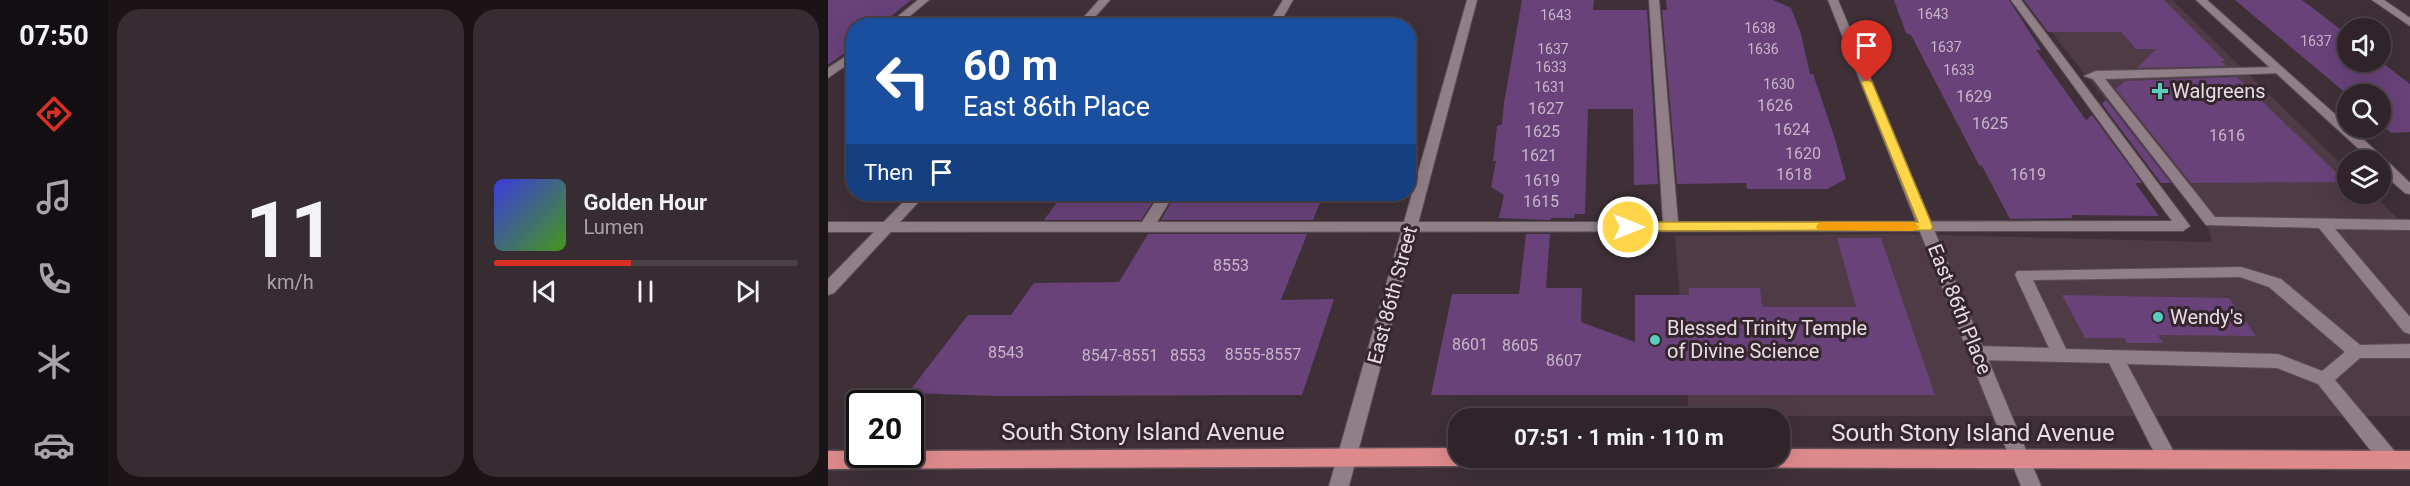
<!DOCTYPE html>
<html lang="en">
<head>
<meta charset="utf-8">
<style>
  :root { --surface:#2f242a; --page:#372c32; --text:#f1f3f6; --muted:#a7a4a8; --line:#4a4147; --accent:#d93025 }
  body { margin:0; font-family:Roboto,sans-serif; background:var(--page); color:var(--text); height:100vh; display:flex; flex-direction:column; font-size:22px; white-space:nowrap }
  * { box-sizing:border-box; margin:0 }
  p { font-size:20px; color:var(--muted) }
  .icon { flex:none; width:33px; height:33px; fill:none; stroke:currentColor; stroke-width:2; stroke-linecap:round; stroke-linejoin:round }
  .map { position:relative; flex:1; overflow:hidden }
  .details { display:flex; flex-direction:column; gap:9px; padding:9px; background:#1a1417; width:720px }
  .details>* { flex:none }
  .guide { position:absolute; left:18px; top:18px; width:570px; height:183px; border-radius:24px; box-shadow:0 6px 24px #0002,0 0 0 2px var(--line); background:#1a4fa0; color:#fff; overflow:hidden }
  .buttons { position:absolute; left:1509px; top:18px; display:grid; gap:12px }
  .buttons a { display:grid; place-items:center; width:54px; height:54px; border-radius:50%; background:var(--surface); box-shadow:0 6px 24px #0002,0 0 0 2px var(--line); font-size:30px }
  .speed { position:absolute; left:18px; top:390px; display:flex; gap:12px; font-size:30px; font-weight:700; text-align:center }
  .speed>* { display:grid; place-content:center; width:78px; height:78px; border-radius:50%; background:var(--surface); box-shadow:0 6px 24px #0002,0 0 0 2px var(--line); line-height:1 }
  .speed .limit { border:3px solid #111; border-radius:9px; background:#fff; color:#111 }
  .pin { position:absolute; display:grid; place-items:center; width:51px; height:51px; color:#fff; margin:-62px -26px; border-radius:50% 50% 50% 0; rotate:-45deg; box-shadow:0 0 6px #0007 }
  .pin .icon { rotate:45deg }
  .me { position:absolute; width:66px; margin:-33px; rotate:90deg; stroke-linejoin:round; filter:drop-shadow(0 0 4px #0008) }
  .turn { display:flex; align-items:center; gap:21px; height:126px; padding:0 18px; font-size:27px }
  .turn .icon { width:78px; height:78px; stroke-width:2.5 }
  .turn b { display:block; font-size:42px; line-height:51px }
  .then { display:flex; align-items:center; height:57px; padding:0 18px; background:#0003; gap:12px; font-size:22px }
  .details .widget { flex:1; display:flex; flex-direction:column; justify-content:center; gap:9px; min-width:0; padding:0 21px; border-radius:24px; background:var(--page) }
  .details .dial { align-items:center; gap:0 }
  .dial b { font-size:78px; line-height:1 }
  .song { display:flex; align-items:center; gap:18px }
  .cover { width:72px; height:72px; border-radius:9px; background:linear-gradient(135deg,hsl(240 70% 55%),hsl(100 70% 35%)) }
  .played { height:6px; border-radius:3px; background:linear-gradient(90deg,var(--accent) 45%,var(--line) 45%) }
  .keys { display:flex; justify-content:space-around; direction:ltr }
  .details .tiles { flex:1; display:grid; gap:9px; grid-template-columns:repeat(2,1fr) }
  .trip { position:absolute; left:620px; top:408px; width:342px; height:60px; border-radius:24px; background:var(--surface); box-shadow:0 6px 24px #0002,0 0 0 2px var(--line); font-weight:700; line-height:60px; text-align:center }
  main { display:flex; flex:1; min-height:0 }
  .tabs { display:flex; flex-direction:column; width:108px; justify-content:space-around; align-items:center; background:#130e11; color:var(--muted) }
  .tabs .icon { width:42px; height:42px }
  .tabs .selected { color:var(--accent) }
  .tabs b { font-size:27px; color:var(--text) }
  .map>svg:first-child { display:block }
</style>
</head>
<body>
<main>
<nav class="tabs">
<b>07:50</b>
<svg class="icon selected" aria-label="directions" viewBox="0 0 24 24"><path d="M12 3l9 9-9 9-9-9zM9 14v-3h6M13 9l2 2-2 2"/></svg>
<svg class="icon" aria-label="music" viewBox="0 0 24 24"><path d="M9 18V5l10-2v13"/><circle cx="6" cy="18" r="3"/><circle cx="16" cy="16" r="3"/></svg>
<svg class="icon" aria-label="phone" viewBox="0 0 24 24"><path d="M5 4h4l2 5-3 2q2 4 5 5l2-3 5 2v4C11 20 4 13 5 4z"/></svg>
<svg class="icon" aria-label="climate" viewBox="0 0 24 24"><path d="M12 3v18M4 7l16 10M4 17L20 7"/></svg>
<svg class="icon" aria-label="car" viewBox="0 0 24 24"><path d="M5 17H2v-5l4-1 3-4h7l3 4 3 1v5h-3M9 17h6M6 11h13"/><circle cx="7" cy="17" r="2"/><circle cx="17" cy="17" r="2"/></svg>
</nav>
<section class="details">
<div class="tiles">
<div class="widget dial"><b>11</b><p>km/h</p></div>
<div class="widget">
<div class="song"><i class="cover"></i><div><b>Golden Hour</b><p>Lumen</p></div></div>
<div class="played"></div>
<div class="keys"><svg class="icon" aria-label="previous" viewBox="0 0 24 24"><path d="M18 5L8 12l10 7zM5 5v14"/></svg><svg class="icon" aria-label="pause" viewBox="0 0 24 24"><path d="M8 5v14M16 5v14"/></svg><svg class="icon" aria-label="next" viewBox="0 0 24 24"><path d="M6 5l10 7-10 7zM19 5v14"/></svg></div>
</div>
</div>
</section>
<div class="map">
<svg width="1582" height="486" viewBox="0 0 1582 486">
  <rect width="100%" height="100%" fill="#3f3038"/>
  <path fill="#4f3b45" d="M1198,0H1344L1519,170L1520,194H1544L1582,230V416H861L847,236L1070,234L1384,242L1381,230Z"/>
  <path fill="#684279" d="M0,0H83L51,26H26V46L0,65Z
    M694,0H766L765,10H819L830,184L806,185L805,109H760L757,214H747L746,218H723V220L671,218L676,195L663,187L668,161H665L669,126L674,124L676,103Z
    M838,0H945L963,8L973,34L982,74H985L1007,139L1018,179L999,189H919L918,183L849,184L834,10H839Z
    M1066,0H1181L1213,50H1208L1258,120L1264,115L1314,183H1307L1331,216L1243,215L1245,218L1182,219L1154,166L1151,165L1083,35L1078,33Z
    M1196,0H1336L1397,61H1393L1398,66L1309,68L1328,49H1308L1293,32H1220Z
    M1407,0H1474L1520,35V62L1552,61L1582,84V132L1563,133L1552,123V94L1520,95Z
    M1409,77L1518,182L1363,183L1288,89L1297,81Z
    M1278,100L1343,183H1333L1274,104Z
    M235,194H330L313,220H216Z
    M348,194H461L459,199L494,198L485,220H333Z
    M320,234H479L453,300L506,299L474,395L170,396L80,393L140,315H183L206,283L291,282Z
    M698,234H722L718,288H754L753,322L807,342V295H861V288H932L934,307H1028L1009,238H1053L1107,395H603L624,294H691Z
    M1234,295L1401,298L1428,336L1330,335L1335,343H1299L1296,338H1257Z"/>
  <g fill="none" stroke-linecap="round" stroke-linejoin="round">
    <defs>
      <path id="service" d="M90,0H101L70,26H58Z
        M455,0H465L450,26H439Z
        M821,0H831L850,222L1344,221L1183,0H1193L1362,226L1355,231L0,232V222H314L332,194H346L329,222H835Z
        M1544,0H1556L1582,18V26Z
        M26,51V60L0,78V68Z
        M1451,67L1457,71L1455,73L1277,79L1387,217L1582,220V230L1507,229L1582,317V334L1576,332L1491,228L1378,225L1265,79L1256,76L1268,71Z
        M1413,267L1453,279L1532,345L1582,344V358H1532L1507,380L1569,454L1572,460L1569,466L1562,468L1555,466L1490,384L1449,368L1299,364L1349,458L1346,464L1339,466L1332,464L1281,363L1149,360L1143,358L1140,353L1143,348L1149,346L1221,348L1187,275L1189,271ZM1412,277L1441,287L1517,352L1494,371L1450,354L1238,349L1205,280Z"/>
      <path id="minor" d="M271,0H282L259,26H248Z
        M639,0H649L521,486H501Z
        M1000,0H1010L1213,486H1193Z
        M83,194H98L6,293L0,295V279Z"/>
      <path id="secondary" d="M1368,0H1379L1555,157L1582,183V194L1577,193L1552,171V160H1543Z"/>
      <path id="trunk" d="M630,448V458H640L637,463L630,466L0,469V451H32V454H82V451Z
        M951,449L1582,451V469L708,467L701,464L697,458H951Z"/>
    </defs>
    <use href="#service" stroke="#5c4f56" stroke-width="2"/>
    <use href="#minor" stroke="#5c4f56" stroke-width="2"/>
    <use href="#secondary" stroke="#5c4f56" stroke-width="2"/>
    <use href="#trunk" stroke="#5c4f56" stroke-width="3"/>
    <use href="#service" fill="#917f88" fill-rule="evenodd"/>
    <use href="#minor" fill="#917f88" fill-rule="evenodd"/>
    <use href="#secondary" fill="#917f88" fill-rule="evenodd"/>
    <use href="#trunk" fill="#de8a8c" fill-rule="evenodd"/>
  </g>
  <path fill="#ffd54a" stroke="#a68a30" stroke-width="1.5" d="M1039,79L1044,82L1105,227L1103,230L800,231L793,227L800,222H1090L1033,82Z"/>
  <path fill="#f59e0b" d="M994,222H1085L1092,227L1085,231L990,230L988,227L990,224Z"/>
  <g fill="#59cebe" stroke="#35262e" stroke-width="2">
    <path d="M1329 82h6v6h6v6h-6v6h-6v-6h-6v-6h6z"/>
    <circle cx="1330" cy="317" r="6"/>
    <circle cx="827" cy="340" r="6"/>
  </g>
  <g text-anchor="middle" stroke-width="6" stroke-linejoin="round" paint-order="stroke">
    <g font-size="14" fill="#c7b6c8">
      <text x="1105" y="19">1643</text>
      <text x="728" y="20">1643</text>
      <text x="932" y="33">1638</text>
      <text x="1488" y="46">1637</text>
      <text x="1118" y="52">1637</text>
      <text x="725" y="54">1637</text>
      <text x="935" y="54">1636</text>
      <text x="723" y="72">1633</text>
      <text x="1131" y="75">1633</text>
      <text x="951" y="89">1630</text>
      <text x="722" y="92">1631</text>
    </g>
    <g font-size="16" fill="#c7b6c8">
      <text x="1146" y="102">1629</text>
      <text x="947" y="111">1626</text>
      <text x="718" y="114">1627</text>
      <text x="1162" y="129">1625</text>
      <text x="964" y="135">1624</text>
      <text x="714" y="137">1625</text>
      <text x="1399" y="141">1616</text>
      <text x="975" y="159">1620</text>
      <text x="711" y="161">1621</text>
      <text x="966" y="180">1618</text>
      <text x="1200" y="180">1619</text>
      <text x="714" y="186">1619</text>
      <text x="713" y="207">1615</text>
      <text x="403" y="271">8553</text>
      <text x="642" y="350">8601</text>
      <text x="692" y="351">8605</text>
      <text x="178" y="358">8543</text>
      <text x="435" y="360">8555-8557</text>
      <text x="292" y="361">8547-8551</text>
      <text x="360" y="361">8553</text>
      <text x="736" y="366">8607</text>
    </g>
    <g font-size="20" fill="#e7dde2" stroke="#35262e" text-anchor="start">
      <text x="1344" y="98">Walgreens</text>
      <text x="1342" y="324">Wendy's</text>
      <text x="839" y="335">Blessed Trinity Temple<tspan x="839" dy="23">of Divine Science</tspan></text>
    </g>
    <g font-size="20" fill="#e7dde2" stroke="#35262e">
      <text transform="translate(564 295) rotate(-75)" y="7">East 86th Street</text>
      <text transform="translate(1132 309) rotate(68)" y="7">East 86th Place</text>
    </g>
    <g font-size="24" fill="#e7dde2" stroke="#35262e">
      <text x="315" y="440">South Stony Island Avenue</text>
      <text x="1145" y="441">South Stony Island Avenue</text>
    </g>
  </g>
</svg>
<div class="buttons">
<a><svg class="icon" aria-label="sound" viewBox="0 0 24 24"><path d="M4 9h4l5-4v14l-5-4H4zM17 9q2 3 0 6"/></svg></a>
<a><svg class="icon" aria-label="search" viewBox="0 0 24 24"><circle cx="10" cy="10" r="6"/><path d="M15 15l6 6"/></svg></a>
<a><svg class="icon" aria-label="layers" viewBox="0 0 24 24"><path d="M12 4l9 5-9 5-9-5zM3 14l9 5 9-5"/></svg></a>
</div>
<div class="speed"><div class="limit">20</div></div>
<div class="pin" style="left:1039px;top:82px;background:#d93025"><svg class="icon" aria-label="arrive" viewBox="0 0 24 24"><path d="M6 21V4h12l-3 4 3 4H6"/></svg></div>
<svg class="me" style="left:800px;top:227px" viewBox="-20 -20 40 40"><circle r="17" fill="#ffd54a" stroke="#fff" stroke-width="3"/><path d="M0-11L8 9 0 5-8 9z" fill="#fff"/></svg>
<div class="trip">07:51 · 1 min · 110 m</div>
<div class="guide">
<div class="turn"><svg class="icon" aria-label="left" viewBox="0 0 24 24"><path d="M17 20v-9H6M10 6l-5 5 5 5"/></svg><div><b>60 m</b>East 86th Place</div></div>
<div class="then">Then<svg class="icon" aria-label="arrive" viewBox="0 0 24 24"><path d="M6 21V4h12l-3 4 3 4H6"/></svg></div>
</div>
</div>
</main>
</body>
</html>
